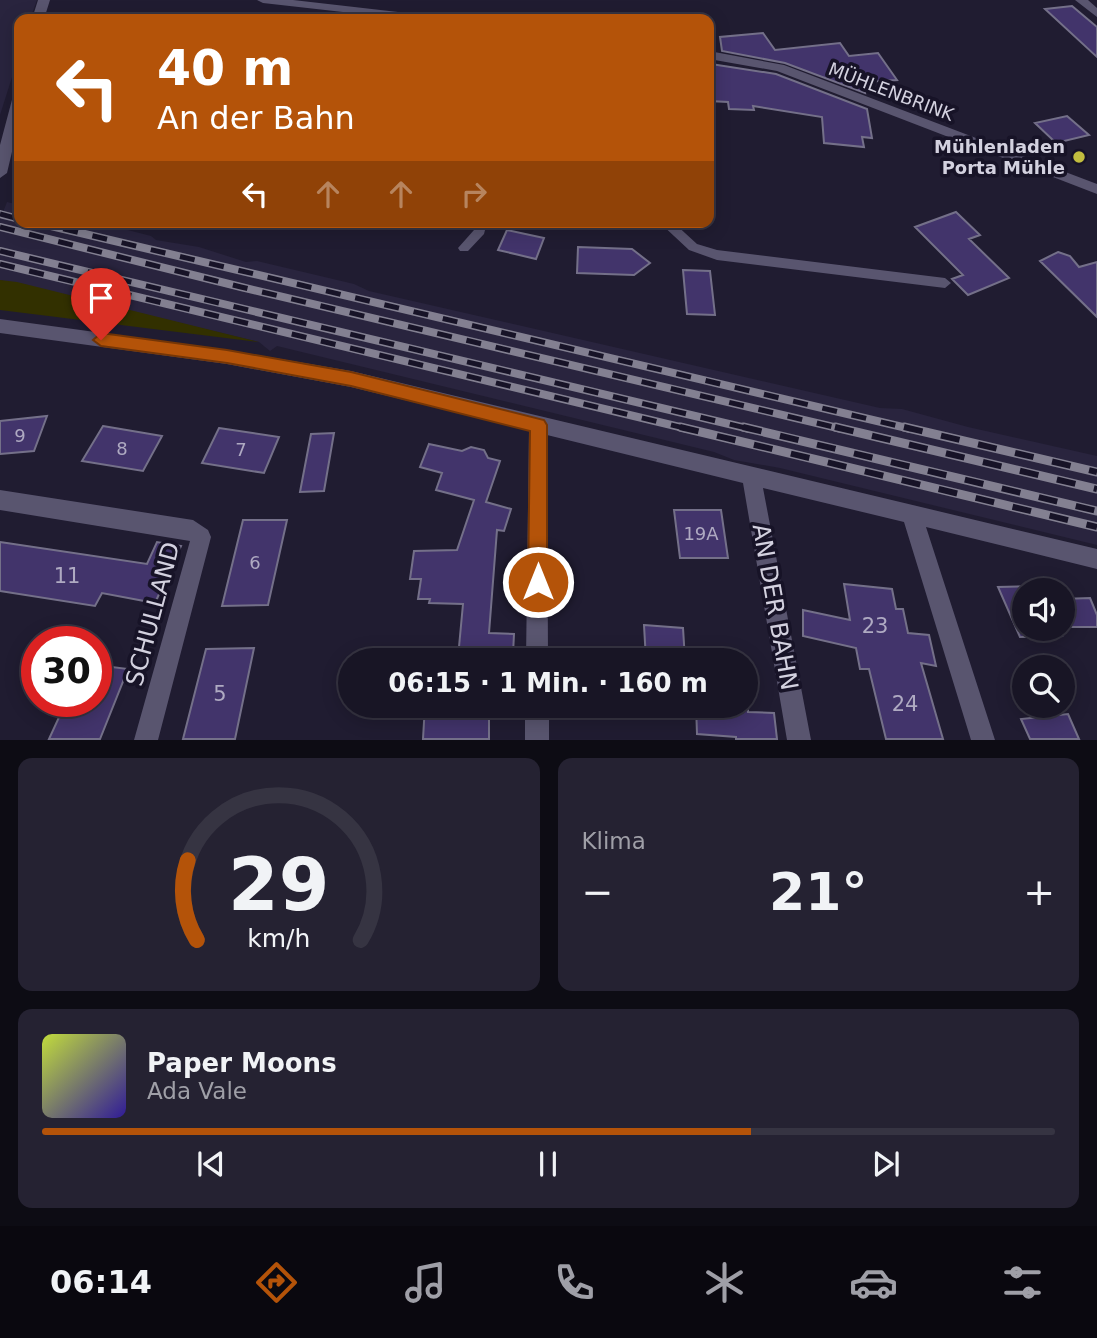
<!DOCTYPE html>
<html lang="de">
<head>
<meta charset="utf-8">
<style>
  :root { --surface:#181525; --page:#252232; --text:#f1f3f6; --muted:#9f9fa7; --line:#363442; --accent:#b45309 }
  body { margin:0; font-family:"DejaVu Sans",sans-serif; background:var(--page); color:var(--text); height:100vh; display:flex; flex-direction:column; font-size:26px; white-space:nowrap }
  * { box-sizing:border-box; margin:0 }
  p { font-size:23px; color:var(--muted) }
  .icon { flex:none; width:38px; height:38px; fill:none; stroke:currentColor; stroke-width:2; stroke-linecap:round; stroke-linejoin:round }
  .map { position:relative; height:740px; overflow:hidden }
  .drawer { display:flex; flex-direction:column; gap:18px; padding:18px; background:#0d0c14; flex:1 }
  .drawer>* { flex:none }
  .guide { position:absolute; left:14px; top:14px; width:700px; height:214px; border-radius:14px; box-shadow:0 4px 18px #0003,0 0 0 2px var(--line); background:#b45309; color:#fff; overflow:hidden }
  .tools { position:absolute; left:1012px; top:578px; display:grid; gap:14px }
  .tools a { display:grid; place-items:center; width:63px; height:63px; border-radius:50%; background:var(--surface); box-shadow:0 4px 18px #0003,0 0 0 2px var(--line); font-size:35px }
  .speed { position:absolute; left:21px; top:626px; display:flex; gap:14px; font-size:35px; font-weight:700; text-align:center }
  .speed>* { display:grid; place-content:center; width:91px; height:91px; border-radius:50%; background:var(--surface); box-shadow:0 4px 18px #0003,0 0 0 2px var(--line); line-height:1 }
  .speed .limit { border:10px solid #d22; background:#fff; color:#111 }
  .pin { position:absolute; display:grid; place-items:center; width:60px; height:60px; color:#fff; margin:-72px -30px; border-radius:50% 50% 50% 0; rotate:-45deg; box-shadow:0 0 7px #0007 }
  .pin .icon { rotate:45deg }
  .me { position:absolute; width:77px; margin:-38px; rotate:0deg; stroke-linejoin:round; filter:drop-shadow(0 0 5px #0008) }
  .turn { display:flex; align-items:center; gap:24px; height:147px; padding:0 28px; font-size:32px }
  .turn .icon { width:91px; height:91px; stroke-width:2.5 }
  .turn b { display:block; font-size:49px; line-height:60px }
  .lanes { display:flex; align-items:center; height:66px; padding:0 28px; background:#0003; justify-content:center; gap:35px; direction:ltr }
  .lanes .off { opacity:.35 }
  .big { font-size:52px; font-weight:700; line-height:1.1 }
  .drawer .card { flex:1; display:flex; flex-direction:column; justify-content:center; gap:10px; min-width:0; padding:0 24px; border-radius:14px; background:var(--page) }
  .drawer .dial { align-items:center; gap:0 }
  .dial svg { height:182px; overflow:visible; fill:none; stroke:var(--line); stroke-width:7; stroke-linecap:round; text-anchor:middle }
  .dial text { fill:var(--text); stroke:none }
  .song { display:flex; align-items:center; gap:21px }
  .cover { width:84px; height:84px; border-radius:10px; background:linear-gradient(135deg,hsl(70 70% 55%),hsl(250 70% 35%)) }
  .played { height:7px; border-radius:4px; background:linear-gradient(90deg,var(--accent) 70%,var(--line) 70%) }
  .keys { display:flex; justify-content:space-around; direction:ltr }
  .heat { display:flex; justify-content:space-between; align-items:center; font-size:38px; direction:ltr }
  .drawer .tiles { flex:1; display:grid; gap:18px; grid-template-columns:1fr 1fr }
  .card:last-child { grid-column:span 2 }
  .trip { position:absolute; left:338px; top:648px; width:420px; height:70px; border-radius:35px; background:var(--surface); box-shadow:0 4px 18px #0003,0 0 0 2px var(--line); font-weight:700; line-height:70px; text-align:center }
  .menu { display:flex; height:112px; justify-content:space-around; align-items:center; background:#0a080f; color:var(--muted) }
  .menu .icon { width:49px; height:49px }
  .menu .active { color:var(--accent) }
  .menu b { font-size:32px; color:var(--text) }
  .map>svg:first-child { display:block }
</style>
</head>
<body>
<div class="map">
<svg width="1097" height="740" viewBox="0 0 1097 740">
  <rect width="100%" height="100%" fill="#201c31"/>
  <path fill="#29243e" d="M0,0H37L30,19H19V55L0,115Z
    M7,202L19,205V222H81L104,228H120L151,236L156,240L199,247L246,262L257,261L354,284L369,291L880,408L902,409L968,427L1097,456V545L780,468L734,460L714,452L277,346L270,351L259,342L0,280V220Z"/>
  <path fill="#323000" d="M0,280L17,282L259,342L0,310Z"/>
  <path fill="#42346b" stroke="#747089" stroke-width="2" d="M1072,6L1097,27V57L1045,9Z
    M763,33L775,50L840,43L849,56L878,53L897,80L863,82L865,93L785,63L722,51L720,37Z
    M711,64L776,74L867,109L872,138L862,137L864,147L824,143L822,117L753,106L754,110L729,109L728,102L709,101Z
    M1067,116L1089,135L1056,143L1035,123Z
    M956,212L980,235L969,239L1009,278L968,295L952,279L963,275L915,227Z
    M507,230L544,238L536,259L498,250Z
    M578,247L632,249L650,263L634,275L577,273Z
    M1058,252L1070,256L1079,267L1097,262V317L1040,261Z
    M683,270L710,271L715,315L687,314Z
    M47,416L34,451L0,454V421Z
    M103,426L162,436L143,471L82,461Z
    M219,428L279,437L264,473L202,463Z
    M334,433L324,491L300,492L311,434Z
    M429,444L462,451L471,447L484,450L488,458L500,461L486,502L511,509L504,531L497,530L489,633L514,634L513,654L482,653V647H459L463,604L429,603L430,599H418L421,579H410L414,551L457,550L474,500L436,490L442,473L420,467Z
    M674,510H721L728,558H680Z
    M243,520H287L268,605L222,606Z
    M0,542L147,564L157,542L181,546L155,603L102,593L95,606L0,591Z
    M844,584L892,589L896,609H903L908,633L929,635L936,666L921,663L943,739H886L869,669H860L856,648L803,636V610L850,620Z
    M1041,586L1043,590H1024V628H1059L1062,636L1020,637L998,587Z
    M1090,598L1097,615V627H1062V599Z
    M644,625L683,628L685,660H646Z
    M254,648L235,739H183L206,649Z
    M96,665L128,669L100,739H49L66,702H96Z
    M425,705H489V739H423Z
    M696,705H748V712L774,713L777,739H736V737L697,734Z
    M1068,714L1079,739H1030L1021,719Z"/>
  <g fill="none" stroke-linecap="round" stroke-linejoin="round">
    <path fill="#59556f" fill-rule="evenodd" d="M475,222H487L484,234L468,251H460L458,248L474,230Z
      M659,222H673L697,244L717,250L945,278L951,283L945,288L717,260L689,250Z"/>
    <path fill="#59556f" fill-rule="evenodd" d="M38,0H50L44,19H32Z
      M257,0H293L433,16L439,19H405L263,3Z
      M1075,0H1088L1097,8V17Z
      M709,51L784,65L1097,184V194L777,71L709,59Z
      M19,92V122L7,173L0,178V145L13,96Z
      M0,319L227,350L351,371L1097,549V569L926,527L995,740H971L904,522L763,488L811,740H787L743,483L547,435L548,660H526L529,430L351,387L227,364L0,333Z
      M0,490L193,520L208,530L211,537L158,740H134L190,541L0,510Z
      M525,705H549V740H525Z"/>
    <defs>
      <path id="rail-far1" d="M0,214L19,219
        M34,222L911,429
        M0,227L241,287L842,429
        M0,251L750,429
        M0,264L688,429"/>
      <path id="rail" d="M680,427L1097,527
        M743,427L1097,511
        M835,427L1097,489
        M904,427L1097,472"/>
    </defs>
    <use href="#rail-far1" stroke="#838091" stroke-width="8"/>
    <use href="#rail" stroke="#838091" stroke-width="9"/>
    <use href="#rail-far1" stroke="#171327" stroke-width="5" stroke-dasharray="15" stroke-linecap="butt"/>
    <use href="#rail" stroke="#171327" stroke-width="6" stroke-dasharray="19" stroke-linecap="butt"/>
  </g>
  <path fill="#b45309" stroke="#753606" stroke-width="2" d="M101,333L227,350L351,372L544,420L547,425V582L545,588L538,591L531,588L528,582L530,431L351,386L227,363L101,346L93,340Z"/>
  <circle fill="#c2bd3f" stroke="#171327" stroke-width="2.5" cx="1079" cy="157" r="7"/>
  <g text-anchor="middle" stroke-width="7" stroke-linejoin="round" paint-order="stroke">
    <g font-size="18" fill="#d3d1df" stroke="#171327">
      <text transform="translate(891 92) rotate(21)" y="6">MÜHLENBRINK</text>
    </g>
    <g font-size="18" font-weight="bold" fill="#d3d1df" stroke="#171327" text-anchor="end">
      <text x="1065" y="153">Mühlenladen<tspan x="1065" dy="21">Porta Mühle</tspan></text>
    </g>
    <g font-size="18" fill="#afaac2">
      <text x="20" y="442">9</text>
      <text x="122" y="455">8</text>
      <text x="241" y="456">7</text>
      <text x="701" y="540">19A</text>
      <text x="255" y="569">6</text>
    </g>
    <g font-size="21" fill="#afaac2">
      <text x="67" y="583">11</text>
      <text x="875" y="633">23</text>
      <text x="220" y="701">5</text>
      <text x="905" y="711">24</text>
    </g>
    <g font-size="24" fill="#d3d1df" stroke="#171327">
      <text transform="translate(775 607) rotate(80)" y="8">AN DER BAHN</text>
      <text transform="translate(153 614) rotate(-75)" y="8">SCHULLAND</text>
    </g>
  </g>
</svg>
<div class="tools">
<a><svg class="icon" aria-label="sound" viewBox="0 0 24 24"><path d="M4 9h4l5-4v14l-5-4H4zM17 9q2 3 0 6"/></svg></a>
<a><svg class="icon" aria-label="search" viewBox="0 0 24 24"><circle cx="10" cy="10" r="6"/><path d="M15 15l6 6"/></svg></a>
</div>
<div class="speed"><div class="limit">30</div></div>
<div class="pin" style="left:101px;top:340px;background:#d93025"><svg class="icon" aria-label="arrive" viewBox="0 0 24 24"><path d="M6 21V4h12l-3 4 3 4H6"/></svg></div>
<svg class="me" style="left:538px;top:582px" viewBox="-20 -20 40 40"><circle r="17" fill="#b45309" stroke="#fff" stroke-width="3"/><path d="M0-11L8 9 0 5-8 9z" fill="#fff"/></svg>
<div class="trip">06:15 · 1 Min. · 160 m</div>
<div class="guide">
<div class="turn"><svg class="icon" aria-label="left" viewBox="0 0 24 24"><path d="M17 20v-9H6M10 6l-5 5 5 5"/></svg><div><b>40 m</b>An der Bahn</div></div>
<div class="lanes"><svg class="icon" aria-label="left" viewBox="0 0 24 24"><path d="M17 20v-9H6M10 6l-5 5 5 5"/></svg><svg class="icon off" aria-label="ahead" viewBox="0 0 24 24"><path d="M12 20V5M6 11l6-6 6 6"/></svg><svg class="icon off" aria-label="ahead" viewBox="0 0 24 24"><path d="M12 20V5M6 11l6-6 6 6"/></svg><svg class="icon off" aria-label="right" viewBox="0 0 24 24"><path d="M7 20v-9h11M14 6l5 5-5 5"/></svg></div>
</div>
</div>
<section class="drawer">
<div class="tiles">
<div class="card dial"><svg viewBox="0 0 100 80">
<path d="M14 69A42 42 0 1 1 86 69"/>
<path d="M14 69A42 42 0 0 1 10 34" stroke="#b45309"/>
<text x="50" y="56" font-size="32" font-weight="700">29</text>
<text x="50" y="72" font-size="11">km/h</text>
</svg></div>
<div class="card"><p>Klima</p>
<div class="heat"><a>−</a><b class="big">21°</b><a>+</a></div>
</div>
<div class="card">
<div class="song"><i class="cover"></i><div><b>Paper Moons</b><p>Ada Vale</p></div></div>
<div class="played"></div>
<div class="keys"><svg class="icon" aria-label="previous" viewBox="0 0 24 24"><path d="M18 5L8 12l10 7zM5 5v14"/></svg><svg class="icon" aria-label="pause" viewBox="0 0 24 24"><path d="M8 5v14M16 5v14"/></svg><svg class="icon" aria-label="next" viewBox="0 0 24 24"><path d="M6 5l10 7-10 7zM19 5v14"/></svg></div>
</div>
</div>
</section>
<nav class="menu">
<b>06:14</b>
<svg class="icon active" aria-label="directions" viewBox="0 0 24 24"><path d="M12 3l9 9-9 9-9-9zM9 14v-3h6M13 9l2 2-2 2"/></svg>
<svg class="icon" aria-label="music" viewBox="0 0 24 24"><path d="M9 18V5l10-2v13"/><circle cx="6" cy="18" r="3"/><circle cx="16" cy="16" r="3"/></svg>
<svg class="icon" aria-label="phone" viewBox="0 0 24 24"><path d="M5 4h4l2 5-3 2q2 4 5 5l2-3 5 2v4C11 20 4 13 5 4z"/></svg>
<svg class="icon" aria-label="climate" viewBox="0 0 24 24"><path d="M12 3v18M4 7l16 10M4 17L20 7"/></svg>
<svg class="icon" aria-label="car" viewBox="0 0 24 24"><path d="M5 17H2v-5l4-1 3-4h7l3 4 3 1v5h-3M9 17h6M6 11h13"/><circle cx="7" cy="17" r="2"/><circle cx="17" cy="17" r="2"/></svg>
<svg class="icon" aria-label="filters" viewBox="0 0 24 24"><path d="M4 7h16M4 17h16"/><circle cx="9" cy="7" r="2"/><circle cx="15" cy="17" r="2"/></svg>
</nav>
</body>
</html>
